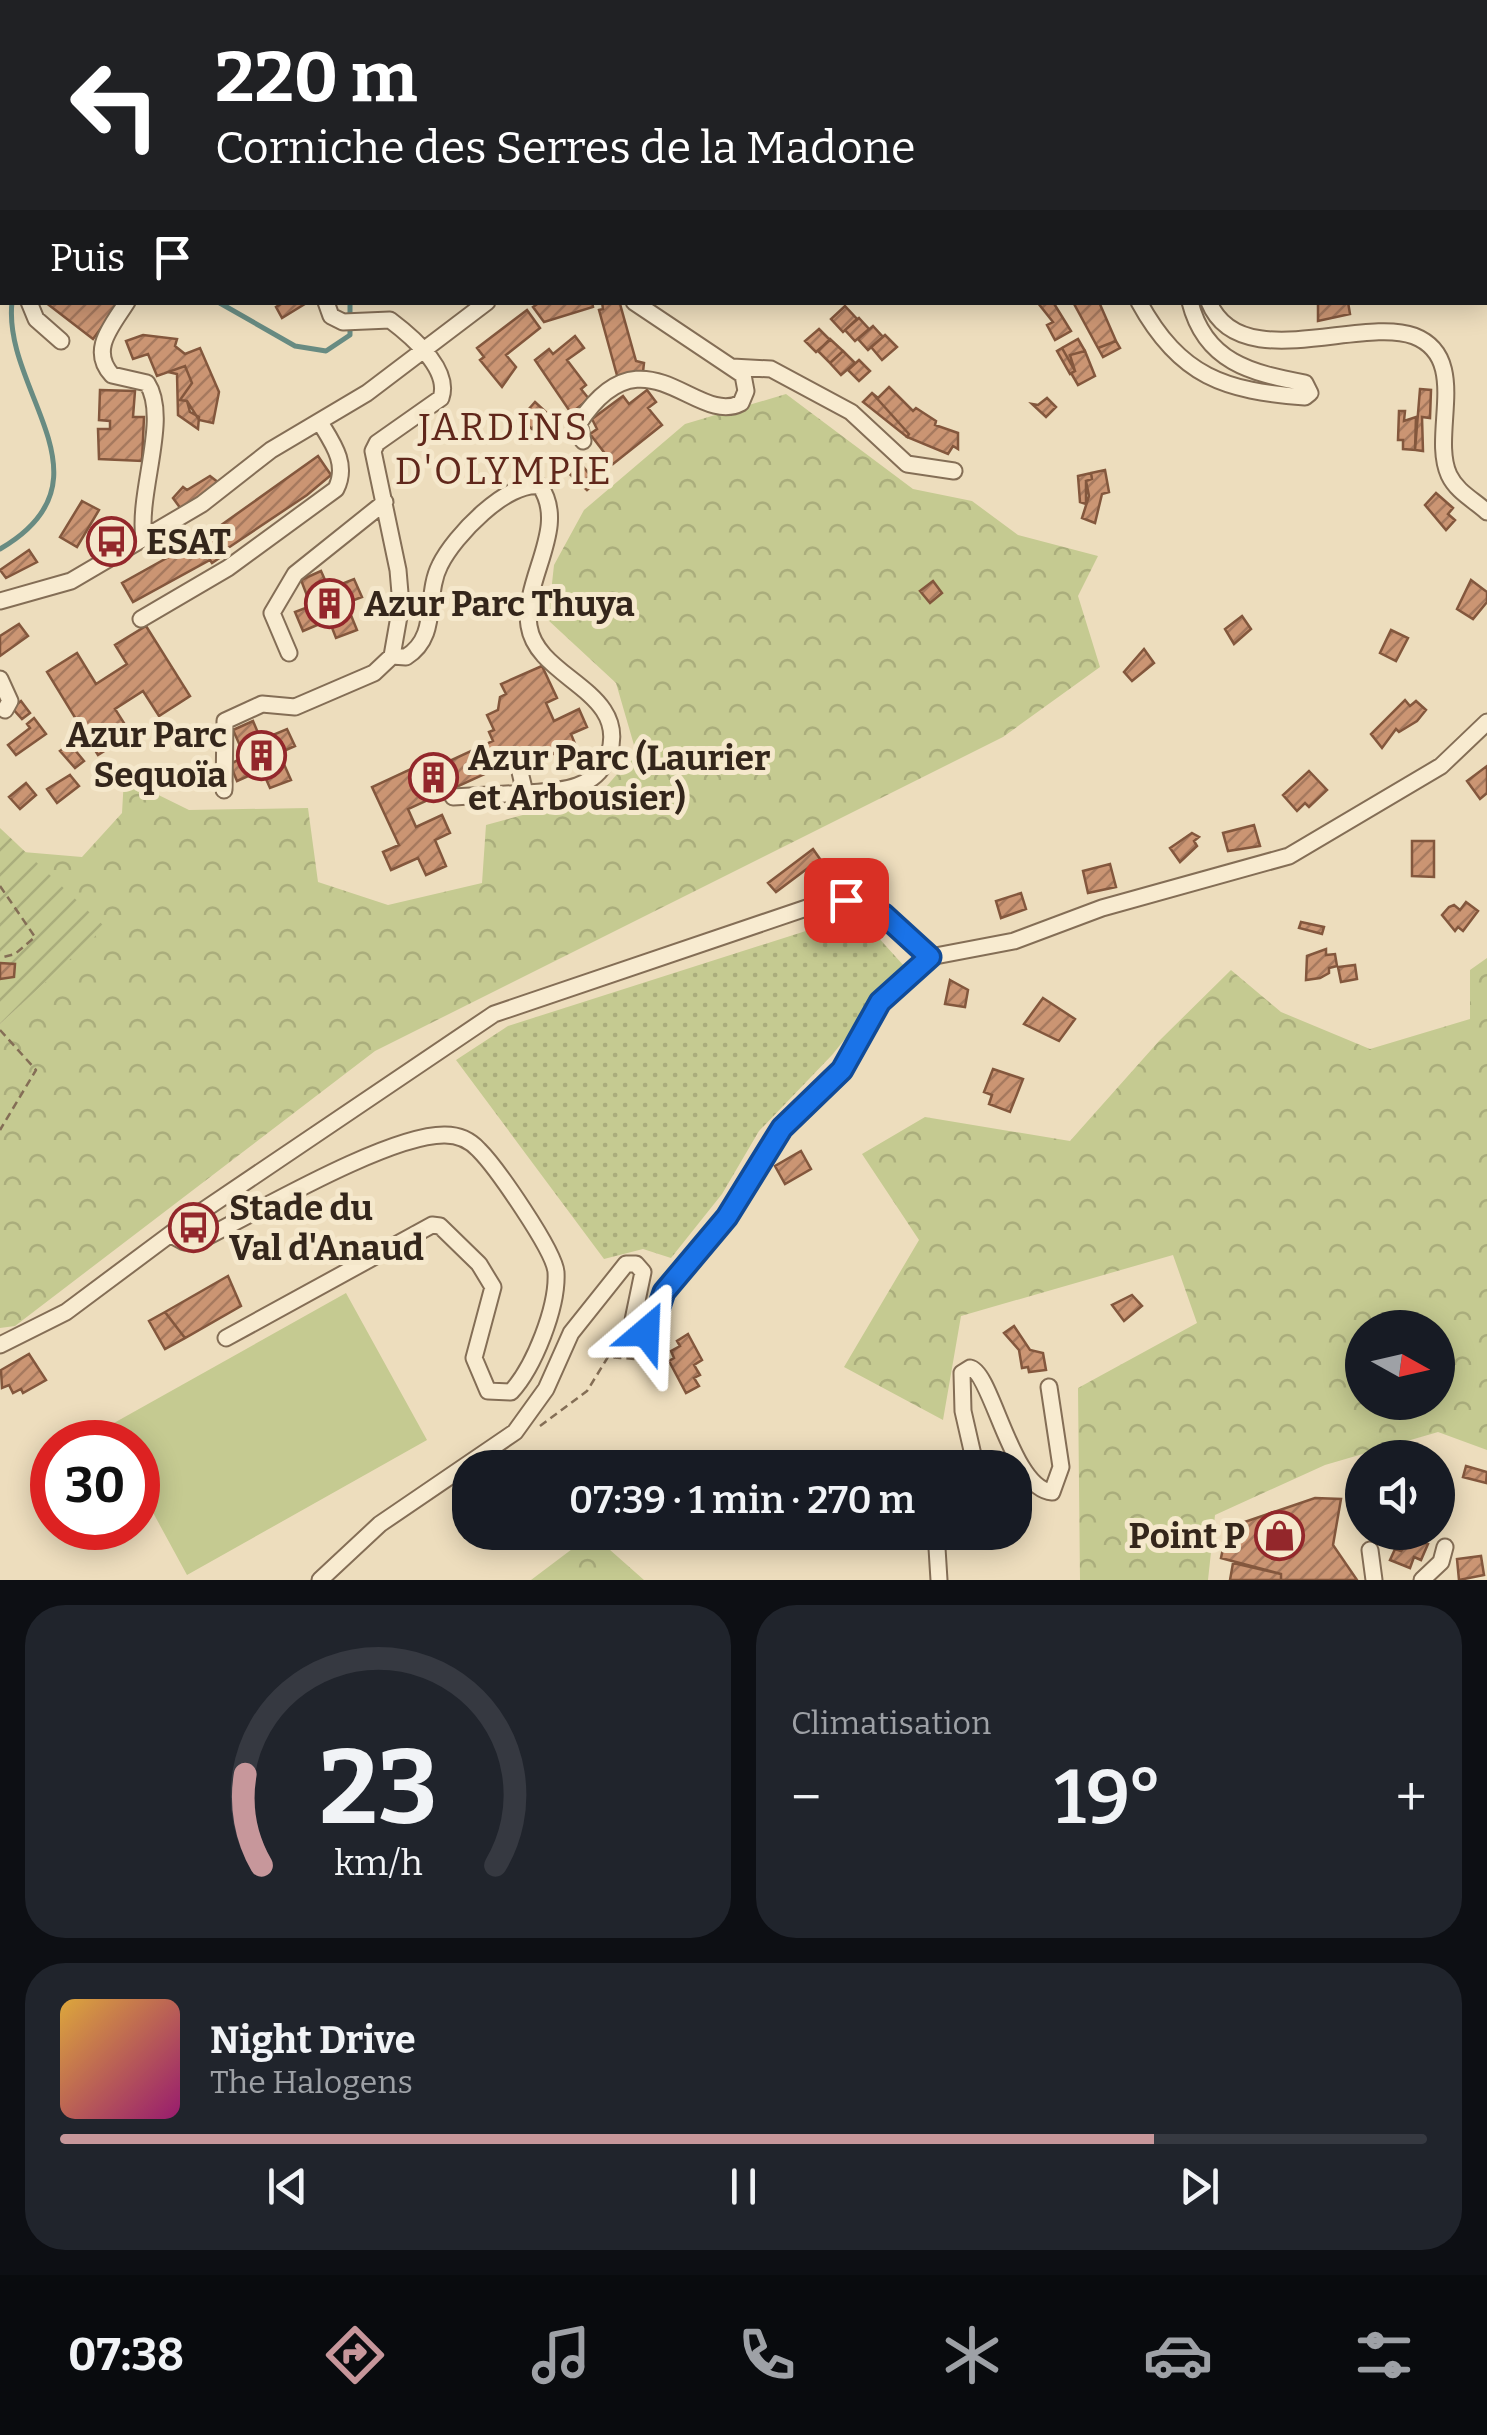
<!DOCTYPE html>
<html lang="fr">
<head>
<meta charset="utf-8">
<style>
  :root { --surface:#171b24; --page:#20242c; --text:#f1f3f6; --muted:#9ea1a6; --line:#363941; --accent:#c7979b }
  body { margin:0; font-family:Bitter,serif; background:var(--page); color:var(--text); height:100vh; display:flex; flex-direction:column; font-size:38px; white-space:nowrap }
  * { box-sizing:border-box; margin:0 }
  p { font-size:32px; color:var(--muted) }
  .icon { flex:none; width:55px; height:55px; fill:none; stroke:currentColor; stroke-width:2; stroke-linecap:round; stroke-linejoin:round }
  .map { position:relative; height:1580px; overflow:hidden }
  .details { display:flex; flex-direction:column; gap:25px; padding:25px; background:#0d0f14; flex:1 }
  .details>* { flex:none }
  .hud { position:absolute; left:0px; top:0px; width:1488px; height:305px; box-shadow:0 5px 25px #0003; background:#202124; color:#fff; overflow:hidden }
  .needle { width:65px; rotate:98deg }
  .controls { position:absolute; left:1345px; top:1310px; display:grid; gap:20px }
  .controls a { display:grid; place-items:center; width:110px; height:110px; border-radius:50%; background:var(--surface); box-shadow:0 5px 25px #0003; font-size:50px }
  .speed { position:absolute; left:30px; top:1420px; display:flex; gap:20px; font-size:50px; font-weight:700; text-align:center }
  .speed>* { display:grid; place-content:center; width:130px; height:130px; border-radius:50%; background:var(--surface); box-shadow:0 5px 25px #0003; line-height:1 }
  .speed .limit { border:15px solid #d22; background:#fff; color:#111 }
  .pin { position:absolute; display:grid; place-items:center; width:85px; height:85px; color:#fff; margin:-42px; border-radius:20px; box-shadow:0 5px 15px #0006 }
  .me { position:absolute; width:110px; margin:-55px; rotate:26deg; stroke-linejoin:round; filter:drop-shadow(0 0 8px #0008) }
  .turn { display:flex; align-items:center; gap:35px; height:210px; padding:0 50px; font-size:45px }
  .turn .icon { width:130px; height:130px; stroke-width:2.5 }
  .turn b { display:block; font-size:70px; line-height:85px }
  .then { display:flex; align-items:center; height:95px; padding:0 50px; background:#0003; gap:20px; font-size:38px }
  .big { font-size:75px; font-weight:600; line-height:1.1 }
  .details .tile { flex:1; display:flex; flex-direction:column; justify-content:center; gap:15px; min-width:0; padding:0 35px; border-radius:40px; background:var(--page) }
  .details .dial { align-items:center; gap:0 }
  .dial svg { height:260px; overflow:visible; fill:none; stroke:var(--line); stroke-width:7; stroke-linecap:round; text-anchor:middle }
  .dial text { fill:var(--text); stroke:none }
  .song { display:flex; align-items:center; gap:30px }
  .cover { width:120px; height:120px; border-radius:15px; background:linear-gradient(135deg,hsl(40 70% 55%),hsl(320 70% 35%)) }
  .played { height:10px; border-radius:5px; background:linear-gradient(90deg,var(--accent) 80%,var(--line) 80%) }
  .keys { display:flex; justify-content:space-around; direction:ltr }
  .heat { display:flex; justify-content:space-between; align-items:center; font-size:55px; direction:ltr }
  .details .tiles { flex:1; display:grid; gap:25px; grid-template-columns:1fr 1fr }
  .tile:last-child { grid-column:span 2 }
  .trip { position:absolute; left:452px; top:1450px; width:580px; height:100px; border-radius:40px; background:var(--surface); box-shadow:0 5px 25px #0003; font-weight:600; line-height:100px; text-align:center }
  .tabs { display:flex; height:160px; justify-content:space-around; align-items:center; background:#090b0e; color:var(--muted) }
  .tabs .icon { width:70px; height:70px }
  .tabs .selected { color:var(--accent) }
  .tabs b { font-size:45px; color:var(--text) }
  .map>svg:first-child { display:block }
</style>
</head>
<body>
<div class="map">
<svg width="1487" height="1580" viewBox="0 0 1487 1580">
  <defs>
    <pattern id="grass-dots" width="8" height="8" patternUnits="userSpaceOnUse" patternTransform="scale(2.5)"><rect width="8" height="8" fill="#c5ca91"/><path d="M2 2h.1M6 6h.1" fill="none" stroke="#aaad7c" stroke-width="1.8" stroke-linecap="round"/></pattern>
    <pattern id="forest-crowns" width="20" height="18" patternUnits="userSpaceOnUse" patternTransform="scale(2.5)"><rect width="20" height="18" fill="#c5ca91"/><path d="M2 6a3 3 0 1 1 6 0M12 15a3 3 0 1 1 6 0" fill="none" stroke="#aaad7c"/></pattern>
    <pattern id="garden-furrows" width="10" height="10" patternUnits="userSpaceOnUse" patternTransform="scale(2.5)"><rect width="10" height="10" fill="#c5ca91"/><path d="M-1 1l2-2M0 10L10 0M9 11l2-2" fill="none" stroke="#aaad7c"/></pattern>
    <pattern id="building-hatch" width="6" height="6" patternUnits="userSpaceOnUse" patternTransform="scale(2.5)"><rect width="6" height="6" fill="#cb9573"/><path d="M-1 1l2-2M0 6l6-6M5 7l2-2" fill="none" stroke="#a6795e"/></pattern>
  </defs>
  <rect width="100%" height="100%" fill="#edddbd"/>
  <path fill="url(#grass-dots)" d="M834,922L876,935L904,966L832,1055L759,1131L722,1194L671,1258L643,1249L604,1259L456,1060L508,1026Z"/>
  <path fill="url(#forest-crowns)" fill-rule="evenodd" d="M0,0H131L2,2V244Z
    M786,394L913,489L972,501L1018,535L1098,556L1078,596L1100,667L1003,737L375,1051L15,1326L0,1328V1024L104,927L23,852L82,857L122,813L124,778L189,810L308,808L318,882L388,905L482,883L486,825L600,794L636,752L616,683L548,620L554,565L584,510L685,424Z
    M1487,958V1450L1438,1432L1325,1465L1215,1515L1208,1580H1080L1078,1388L1197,1323L1173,1255L961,1316L943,1420L844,1367L919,1240L862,1154L925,1117L1070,1141L1159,1041L1231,970L1281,1012L1370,1049L1470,1019V970ZM1362,1328H1438V1402H1362Z
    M592,1534L644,1580H531Z"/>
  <path fill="url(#garden-furrows)" d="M0,828L105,927L0,1024Z"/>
  <path fill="#c5ca91" d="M346,1293L427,1440L187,1575L138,1485V1442H114L105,1428Z"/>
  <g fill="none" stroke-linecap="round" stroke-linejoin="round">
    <path stroke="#688b82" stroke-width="5" d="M301,0L303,2
      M218,302L295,346L326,351L350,335V302
      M0,549C119,480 2,392 12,302"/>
  </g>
  <path fill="url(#building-hatch)" stroke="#83573d" stroke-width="2.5" d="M45,302H115L118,305L93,339Z
    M284,302H308L282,318L276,307Z
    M540,302H592L593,307L544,322L533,307Z
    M602,302L620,304L636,361L644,363L643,372L618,379L599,310L603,309Z
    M1053,302L1071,331L1055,340L1047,325L1053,322L1038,303Z
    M1073,302H1099L1116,341L1098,348Z
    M1318,302H1348L1350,314L1318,321Z
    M845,306L857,319L843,332L831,319Z
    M527,310L540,328L506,355L516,367L502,387L480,360L484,357L477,348Z
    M859,318L869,329L855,341L845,330Z
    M873,326L883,337L868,350L858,339Z
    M819,329L830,340L816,352L805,341Z
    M143,335L177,339L175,346L185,354L200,348L219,392L213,423L199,420L187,401L180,400L192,383L185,366L157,376L148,354L133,359L126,341Z
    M885,335L897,347L882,360L871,347Z
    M575,336L584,348L567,360L586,385L581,389L589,399L571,413L535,360L549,349L553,354Z
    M830,339L843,351L830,363L818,351Z
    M1078,339L1085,351L1070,355L1075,371L1062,348Z
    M1116,341L1120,348L1103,357L1098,348Z
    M1062,348L1075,371L1070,374L1057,351Z
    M843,351L855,363L841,375L830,363Z
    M1085,351L1095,376L1078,385L1071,373L1075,371L1070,355Z
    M859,360L870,371L859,381L848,370Z
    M185,366L192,383L180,400L187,401L190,412L199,417L198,429L178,415L177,374L168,372Z
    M889,387L913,411L916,408L936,421L935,425L958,433V449L953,446L948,454L907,437L909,434L872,393L878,398Z
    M1420,389L1431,390L1430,418L1422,417L1423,451L1415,450Z
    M100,390L135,391L133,417H144L142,461L99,459L98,429H110V421L99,420Z
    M647,390L656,402L648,408L662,425L613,464L590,434L597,429L592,419L623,396L629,404Z
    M872,393L909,434L907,437L863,402Z
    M1047,398L1056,407L1046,417L1032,404L1038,405Z
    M535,402L546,412L532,429L520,419Z
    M1399,411H1405L1404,421L1416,417L1415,450L1403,449V440H1398Z
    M573,455L591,476L595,483L587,490L561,466Z
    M318,456L331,475L307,495L222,552L224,555L212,563L210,560L133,602L122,583L199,540L197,535L207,529L210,533Z
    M1105,470L1109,492L1102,494L1095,523L1082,518L1089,496L1086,481L1092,479L1091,473Z
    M1091,473L1092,479L1086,481V504L1080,502L1078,476Z
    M210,476L219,483L181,509L173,498L183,487L187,490Z
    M1436,493L1453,508L1448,514L1455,520L1446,530L1425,505Z
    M82,501L99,510L77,547L60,537Z
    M29,550L37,562L6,578L0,570Z
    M321,571L329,589L354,579L362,597L346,603L357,630L336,638L329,620L303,631L295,612L311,606L301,580Z
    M1471,580L1487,592V602L1473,619L1457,609Z
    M933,581L942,593L930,603L920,591Z
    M1242,616L1251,629L1234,644L1225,629Z
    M19,624L28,636L0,656V636Z
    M146,626L190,696L159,716L143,691L115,709L131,734L98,755L47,672L77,653L96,684L127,664L115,645Z
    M1391,630L1408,638L1396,661L1380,653Z
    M1144,649L1154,663L1132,681L1124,672Z
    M542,666L557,698L546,703L554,721L579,709L587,727L571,734L582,761L562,770L554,753L530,764L526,755L408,809L416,827L442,815L450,833L435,840L446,866L426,875L418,858L391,870L383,852L399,845L372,787L437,757L441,765L493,741L489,732L494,730L487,715L498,710L500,697L506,694L501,684Z
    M1405,700L1410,706L1416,701L1426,710L1417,721L1399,732L1396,729L1382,748L1371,734Z
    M21,701L30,713L22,719L12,708Z
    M34,718L46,734L16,755L8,745L30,728L27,724Z
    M253,721L261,740L287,729L295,746L279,753L291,780L270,788L262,770L237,781L230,764L245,757L233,730Z
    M70,744L84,761L75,768L60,751Z
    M1487,766V793L1480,799L1467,781Z
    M1309,771L1327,790L1309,807L1305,803L1297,811L1283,795Z
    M70,775L79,786L57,803L47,789Z
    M26,783L36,795L20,809L9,797Z
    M1254,825L1260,846L1228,851L1223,833Z
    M1192,833L1199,837L1194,841L1197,846L1180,862L1170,848Z
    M1412,841H1434V877L1412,876Z
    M813,849L820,859L776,892L768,883Z
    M1110,864L1116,887L1088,893L1083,871Z
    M1021,893L1026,909L1001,918L996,901Z
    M1466,902L1478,911L1463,931L1458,927L1455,931L1442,915L1449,907L1454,905L1460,910Z
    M1301,922L1324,927L1322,934L1299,928Z
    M1326,949V955L1335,954L1337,966L1329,968V973L1320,978L1306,980L1307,956Z
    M0,963L15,964L14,977L0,979Z
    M1355,965L1357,979L1341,982L1338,967Z
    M950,980L968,990L965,1007L945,1004Z
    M1043,998L1075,1019L1059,1041L1024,1024Z
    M993,1069L1023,1079L1010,1112L989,1104L992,1095L984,1092Z
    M801,1151L811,1169L785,1184L775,1166Z
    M228,1276L241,1306L185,1338L165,1312Z
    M1132,1295L1142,1306L1124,1321L1112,1305Z
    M165,1312L185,1338L165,1349L149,1321Z
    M1014,1326L1030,1350L1043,1353L1046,1370L1029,1372L1028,1367L1022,1368L1019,1350L1004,1333Z
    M688,1334L702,1360L694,1365L700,1375L694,1378L699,1386L686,1393L669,1361L674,1358L671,1351L680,1346L677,1341Z
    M29,1354L46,1380L23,1393L21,1389L13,1393L9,1385L2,1388L1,1370Z
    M1466,1466L1487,1472L1486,1483L1463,1477Z
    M1315,1498L1341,1499L1333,1545L1357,1580H1281V1574L1221,1558L1227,1528Z
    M1412,1538L1428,1544L1421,1560L1414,1557L1410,1568L1390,1560L1395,1549L1401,1551Z
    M1481,1556L1484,1575L1459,1580L1457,1559Z
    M1233,1563L1281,1574V1580H1230Z"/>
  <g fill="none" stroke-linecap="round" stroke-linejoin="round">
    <defs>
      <path id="minor" d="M971,0L972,2
        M151,2L153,0
        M689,2L696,0
        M858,2L863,0
        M878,2L880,0
        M917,2L919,0
        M1037,2L1039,0
        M1445,2L1447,0
        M29,302L36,319L61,341
        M127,302C112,326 89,350 112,375L147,383C170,418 137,492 144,539
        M1139,302C1180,377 1225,391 1305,397L1310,393L1305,383C1251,373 1205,362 1190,302
        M1209,302C1239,376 1361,316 1414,336C1471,358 1430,434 1449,475C1457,492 1474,500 1487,512
        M732,367L771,369L851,412L907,464L954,471
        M583,441L579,423C644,324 696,427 741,403L746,391L743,375L634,302
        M0,601L71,581L202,504L271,450L367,393L487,302
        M141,619L228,568L336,489C348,465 334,445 321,424
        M289,653L272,613L295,574L385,502
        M392,656L406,657C440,636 424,596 440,565C454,536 507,481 540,486C569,528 522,579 529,626C537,679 629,690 609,754C597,791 557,791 525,793L520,772
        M0,679L10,701L5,710
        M224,790L225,721L262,704L295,707L374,673L392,656L401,605L398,570L373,451L377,443L441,398C451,369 410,335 390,320L343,322L331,316L326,302
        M453,797L525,793
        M171,1235L184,1242L201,1240C255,1213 389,1134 445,1135C459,1135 470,1140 479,1150C496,1167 554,1250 556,1272C558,1307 534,1367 511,1392L488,1391L474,1358L493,1287L479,1264L440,1226L432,1225L226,1338
        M0,1345L66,1312L192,1218L494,1014L827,901C885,898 888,932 930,957L1014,941L1102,908L1289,856L1441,766L1487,722
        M941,1468H949
        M976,1468L963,1411L962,1373L970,1368C992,1372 1011,1489 1052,1492L1061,1467L1049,1387
        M936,1532L939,1580
        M1370,1550L1374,1580
        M320,1580L380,1524L515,1432L546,1389L571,1333L626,1264H636L643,1272L632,1325L637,1331L651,1328L664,1292L727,1217L782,1128L842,1070L880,1002L930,957
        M1422,1580L1441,1562L1445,1547"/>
    </defs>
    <use href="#minor" stroke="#846e56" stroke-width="19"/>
    <path stroke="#846e56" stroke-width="2.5" stroke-dasharray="8 5" stroke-linecap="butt" d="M0,886L35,937L15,954L0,958
      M0,1030L36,1070L0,1130
      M540,1426L587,1391L608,1357L636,1359L648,1345"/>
    <use href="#minor" stroke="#f8ebd0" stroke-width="15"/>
  </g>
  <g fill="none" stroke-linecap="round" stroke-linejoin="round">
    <defs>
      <path id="route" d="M646,1332L652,1328L664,1292L727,1217L782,1128L842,1070L880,1002L930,957L884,915L846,900"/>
    </defs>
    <use href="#route" stroke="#114b97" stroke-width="25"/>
    <use href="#route" stroke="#1a73e8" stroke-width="18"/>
  </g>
  <defs>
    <symbol id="bus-ring" viewBox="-11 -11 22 22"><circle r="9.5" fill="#f5e8cc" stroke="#93272b" stroke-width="1.5"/><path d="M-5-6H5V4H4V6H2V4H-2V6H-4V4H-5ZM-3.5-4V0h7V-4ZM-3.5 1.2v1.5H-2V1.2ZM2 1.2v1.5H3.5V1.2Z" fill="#93272b"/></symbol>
    <symbol id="building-ring" viewBox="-11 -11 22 22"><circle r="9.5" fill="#f5e8cc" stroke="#93272b" stroke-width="1.5"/><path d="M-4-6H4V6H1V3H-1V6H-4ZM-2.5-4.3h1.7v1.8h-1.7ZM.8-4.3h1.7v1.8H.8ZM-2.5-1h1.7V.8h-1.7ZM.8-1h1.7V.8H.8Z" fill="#93272b"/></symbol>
    <symbol id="shop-ring" viewBox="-11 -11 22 22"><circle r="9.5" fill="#f5e8cc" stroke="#93272b" stroke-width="1.5"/><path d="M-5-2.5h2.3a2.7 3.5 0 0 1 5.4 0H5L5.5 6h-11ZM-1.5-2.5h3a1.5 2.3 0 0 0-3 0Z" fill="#93272b"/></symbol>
  </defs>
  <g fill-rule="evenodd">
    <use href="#bus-ring" x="84" y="514" width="55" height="55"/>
    <use href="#building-ring" x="302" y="576" width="55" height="55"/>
    <use href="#building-ring" x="234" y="728" width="55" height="55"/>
    <use href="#building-ring" x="406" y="750" width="55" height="55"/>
    <use href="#bus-ring" x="166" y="1200" width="55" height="55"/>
    <use href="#shop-ring" x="1252" y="1508" width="55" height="55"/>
  </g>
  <g text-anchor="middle" stroke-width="10" stroke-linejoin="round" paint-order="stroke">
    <g font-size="35" font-weight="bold" fill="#34261b" stroke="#f5e8cc" text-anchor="start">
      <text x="146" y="554">ESAT</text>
      <text x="364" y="616">Azur Parc Thuya</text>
      <text x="227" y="747" text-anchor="end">Azur Parc<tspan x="227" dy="40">Sequoïa</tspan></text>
      <text x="468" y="770">Azur Parc (Laurier<tspan x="468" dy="40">et Arbousier)</tspan></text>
      <text x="229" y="1220">Stade du<tspan x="229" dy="40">Val d'Anaud</tspan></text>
      <text x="1245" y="1548" text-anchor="end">Point P</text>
    </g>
    <g font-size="38" letter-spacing="2.5" fill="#60271b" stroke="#f5e8cc">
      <text x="504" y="440">JARDINS<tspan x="504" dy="44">D'OLYMPIE</tspan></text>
    </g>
  </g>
</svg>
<div class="controls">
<a><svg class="needle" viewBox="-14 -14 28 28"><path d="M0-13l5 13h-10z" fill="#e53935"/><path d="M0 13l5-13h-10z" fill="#9ea1a6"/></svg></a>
<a><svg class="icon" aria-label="sound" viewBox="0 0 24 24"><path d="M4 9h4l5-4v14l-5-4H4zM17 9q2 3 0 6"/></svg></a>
</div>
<div class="speed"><div class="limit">30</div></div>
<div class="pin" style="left:846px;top:900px;background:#d93025"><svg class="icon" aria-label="arrive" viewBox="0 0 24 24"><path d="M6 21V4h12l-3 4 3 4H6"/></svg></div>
<svg class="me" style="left:646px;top:1332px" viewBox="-20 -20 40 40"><path d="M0-17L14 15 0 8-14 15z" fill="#1a73e8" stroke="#fff" stroke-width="4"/></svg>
<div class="trip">07:39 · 1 min · 270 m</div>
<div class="hud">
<div class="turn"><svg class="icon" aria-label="left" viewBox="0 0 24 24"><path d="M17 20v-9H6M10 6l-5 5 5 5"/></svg><div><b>220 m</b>Corniche des Serres de la Madone</div></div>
<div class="then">Puis<svg class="icon" aria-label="arrive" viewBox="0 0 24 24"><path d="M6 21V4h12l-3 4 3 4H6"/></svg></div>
</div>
</div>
<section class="details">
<div class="tiles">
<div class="tile dial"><svg viewBox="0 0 100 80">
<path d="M14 69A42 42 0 1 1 86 69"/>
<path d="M14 69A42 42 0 0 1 9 41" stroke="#c7979b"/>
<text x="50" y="56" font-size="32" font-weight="700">23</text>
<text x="50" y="72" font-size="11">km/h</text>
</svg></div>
<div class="tile"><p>Climatisation</p>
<div class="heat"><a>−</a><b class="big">19°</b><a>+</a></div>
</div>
<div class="tile">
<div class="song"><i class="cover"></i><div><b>Night Drive</b><p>The Halogens</p></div></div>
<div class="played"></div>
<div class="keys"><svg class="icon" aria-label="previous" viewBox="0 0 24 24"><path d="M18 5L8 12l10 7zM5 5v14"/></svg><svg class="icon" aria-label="pause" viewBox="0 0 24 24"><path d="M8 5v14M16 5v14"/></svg><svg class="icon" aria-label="next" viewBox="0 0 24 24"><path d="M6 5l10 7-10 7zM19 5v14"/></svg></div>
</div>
</div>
</section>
<nav class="tabs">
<b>07:38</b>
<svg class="icon selected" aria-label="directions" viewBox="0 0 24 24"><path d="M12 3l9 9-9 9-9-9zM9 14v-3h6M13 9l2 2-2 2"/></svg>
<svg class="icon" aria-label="music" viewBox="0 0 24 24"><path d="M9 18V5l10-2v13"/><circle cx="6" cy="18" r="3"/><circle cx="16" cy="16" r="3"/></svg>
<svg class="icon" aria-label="phone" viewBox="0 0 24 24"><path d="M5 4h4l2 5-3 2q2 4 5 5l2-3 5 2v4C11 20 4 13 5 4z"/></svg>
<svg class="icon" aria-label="climate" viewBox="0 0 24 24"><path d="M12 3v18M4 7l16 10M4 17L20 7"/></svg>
<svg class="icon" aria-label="car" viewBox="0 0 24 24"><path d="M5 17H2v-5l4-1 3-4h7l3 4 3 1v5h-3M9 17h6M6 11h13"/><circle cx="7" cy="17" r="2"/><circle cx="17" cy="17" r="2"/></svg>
<svg class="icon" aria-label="filters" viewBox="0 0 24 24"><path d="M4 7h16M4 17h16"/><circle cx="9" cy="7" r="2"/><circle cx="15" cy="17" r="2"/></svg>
</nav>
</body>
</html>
